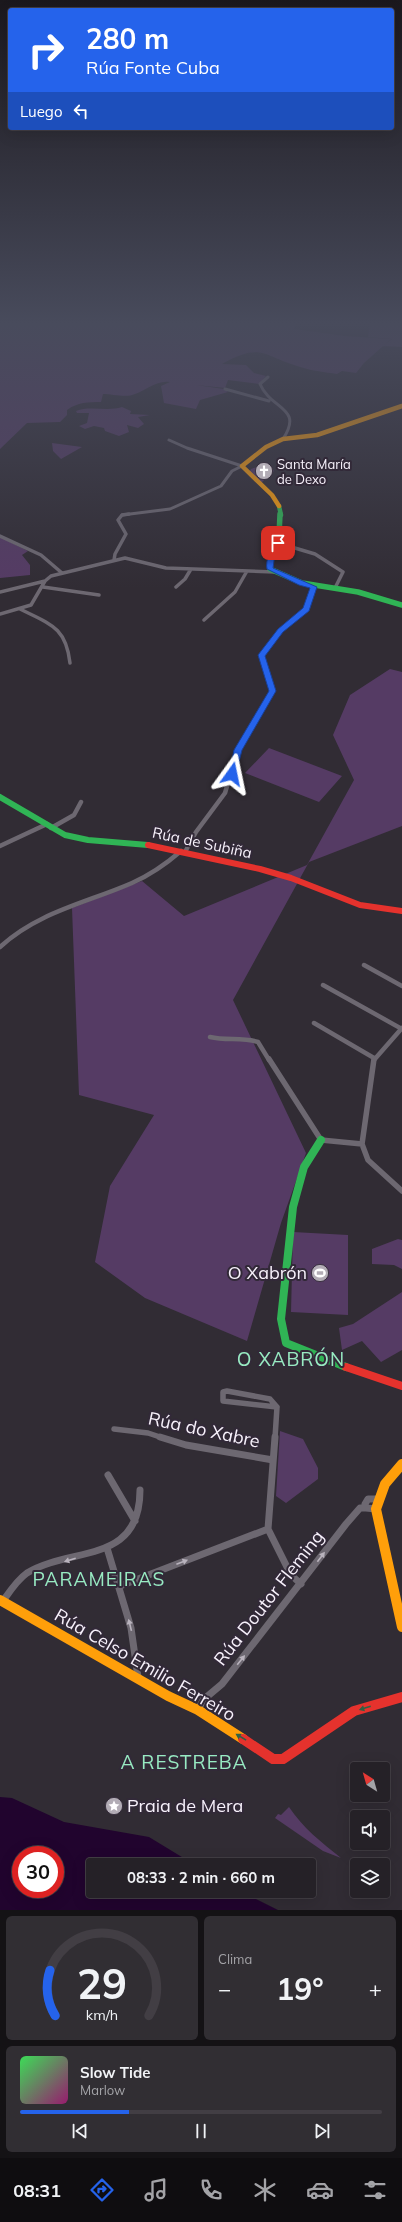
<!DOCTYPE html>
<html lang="es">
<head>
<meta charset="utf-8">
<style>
  :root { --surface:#252127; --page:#312e33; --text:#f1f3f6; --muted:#a3a3a7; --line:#423e44; --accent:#2563eb }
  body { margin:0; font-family:Mulish,sans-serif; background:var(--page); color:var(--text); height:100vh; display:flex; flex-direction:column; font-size:15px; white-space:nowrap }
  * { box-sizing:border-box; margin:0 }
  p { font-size:13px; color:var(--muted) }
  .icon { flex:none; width:22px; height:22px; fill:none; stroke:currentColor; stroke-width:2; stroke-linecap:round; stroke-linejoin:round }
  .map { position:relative; height:1910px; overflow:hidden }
  .sheet { display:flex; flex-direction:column; gap:6px; padding:6px; background:#141215; flex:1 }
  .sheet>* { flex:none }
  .guide { position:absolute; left:8px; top:8px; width:386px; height:122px; border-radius:4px; box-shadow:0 4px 16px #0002,0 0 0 1px var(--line); background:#2563eb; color:#fff; overflow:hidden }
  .needle { width:26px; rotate:323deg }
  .tools { position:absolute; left:350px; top:1762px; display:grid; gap:8px }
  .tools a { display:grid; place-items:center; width:40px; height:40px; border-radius:4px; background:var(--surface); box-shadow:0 4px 16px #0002,0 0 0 1px var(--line); font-size:20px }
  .speed { position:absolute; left:12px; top:1846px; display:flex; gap:8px; font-size:20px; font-weight:700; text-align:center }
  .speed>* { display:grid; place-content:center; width:52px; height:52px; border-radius:50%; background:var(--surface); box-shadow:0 4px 16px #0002,0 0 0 1px var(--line); line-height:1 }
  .speed .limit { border:6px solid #d22; background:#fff; color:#111 }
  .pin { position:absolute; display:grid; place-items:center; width:34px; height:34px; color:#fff; margin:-17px; border-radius:8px; box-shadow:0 2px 6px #0006 }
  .me { position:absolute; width:44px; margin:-22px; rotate:12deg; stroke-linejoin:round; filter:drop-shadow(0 0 3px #0008) }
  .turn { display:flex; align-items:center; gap:14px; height:84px; padding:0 12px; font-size:18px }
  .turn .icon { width:52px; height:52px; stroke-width:2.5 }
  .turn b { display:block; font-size:28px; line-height:34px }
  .then { display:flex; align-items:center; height:38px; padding:0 12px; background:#0003; gap:8px; font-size:15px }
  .big { font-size:30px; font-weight:700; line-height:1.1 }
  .sheet .widget { flex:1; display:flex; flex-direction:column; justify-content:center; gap:6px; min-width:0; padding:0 14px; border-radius:6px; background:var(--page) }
  .sheet .dial { align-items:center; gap:0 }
  .dial svg { height:104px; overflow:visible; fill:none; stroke:var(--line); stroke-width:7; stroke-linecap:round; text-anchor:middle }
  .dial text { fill:var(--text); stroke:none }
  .song { display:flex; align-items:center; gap:12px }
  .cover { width:48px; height:48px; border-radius:6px; background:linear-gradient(135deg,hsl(130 70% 55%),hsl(320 70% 35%)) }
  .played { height:4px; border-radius:2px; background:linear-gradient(90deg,var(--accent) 30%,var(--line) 30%) }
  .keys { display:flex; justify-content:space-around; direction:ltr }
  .heat { display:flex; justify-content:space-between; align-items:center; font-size:22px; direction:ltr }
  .sheet .tiles { flex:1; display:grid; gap:6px; grid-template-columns:1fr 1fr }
  .widget:last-child { grid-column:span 2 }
  .trip { position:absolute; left:86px; top:1858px; width:230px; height:40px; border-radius:4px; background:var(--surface); box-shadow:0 4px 16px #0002,0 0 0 1px var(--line); font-weight:700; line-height:40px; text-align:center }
  .dock { display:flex; height:64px; justify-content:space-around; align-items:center; background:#0f0d10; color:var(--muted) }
  .dock .icon { width:28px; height:28px }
  .dock .current { color:var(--accent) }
  .dock b { font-size:18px; color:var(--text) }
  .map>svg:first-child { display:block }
</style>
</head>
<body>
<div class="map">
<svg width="402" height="1910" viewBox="0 0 402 1910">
  <rect width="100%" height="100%" fill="#312c34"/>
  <path fill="#553b64" d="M0,321H298L294,329L345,336L391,339L364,363L356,373L342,371L337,374C325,372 312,371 300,367C262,356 262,342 222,364L246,365L254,373L266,376L259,384L228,380L225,388L196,385L224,389L228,392L200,400L196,409L164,403L161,386L170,382C156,380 147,390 135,394C127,398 112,394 103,394L101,402C88,402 78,402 67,410V415L60,422L27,423L0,449Z
    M353,321H402V347L383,346L392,339L368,337L370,322Z
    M122,407L131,411L130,414L150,415L138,417L144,424L138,428L127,425L129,432L119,436L105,431L104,428L94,426L85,429L79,426L87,423L89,413H77L76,411C90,405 107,412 122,407Z
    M52,443L82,447L61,459L53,451Z
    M259,466L271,467L274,471L261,483L248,474L251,469Z
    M0,537L28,551L22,555L30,565V575L0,578Z
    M390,669L402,672V826L309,862L233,1000L306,1153L281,1223L247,1341L145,1298L95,1262L110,1186L154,1115L79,1095L72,908L142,881L184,916L307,865L354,780L333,735L350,695Z
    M269,748L342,776L319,802L245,773Z
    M293,1232L348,1235V1315L291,1312Z
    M398,1239L402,1240V1269L394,1265L372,1264V1249Z
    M402,1292V1350L381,1362L362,1341L342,1350L339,1328L353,1324Z
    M280,1431L303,1439L318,1468V1479L286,1503L276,1496Z
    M289,1807C303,1828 321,1842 341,1858L323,1851L275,1818L278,1814L281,1815Z"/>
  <path fill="#21042e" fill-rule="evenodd" d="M0,1797L12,1798L64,1822L149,1837L195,1865H93V1891H240L278,1910H0ZM21,1855H55V1889H21Z"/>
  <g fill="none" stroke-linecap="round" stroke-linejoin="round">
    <path stroke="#6d6871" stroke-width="3" d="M268,377L260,384C271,410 304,407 283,439
      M225,389L269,401
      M169,440L187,448L242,466
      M122,515L170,509L221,486L232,471L242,466"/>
    <path stroke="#6d6871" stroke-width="3.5" d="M0,536L41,555L62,573
      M278,543L315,554L343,572L335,588
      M114,560L115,554L126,534L118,520L122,515L129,514
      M43,587L99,595
      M176,587L185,579L191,569
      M0,592L45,581
      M20,609C50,624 66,627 70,663
      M0,614L31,605L45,581L51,576L125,558L166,568L274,572
      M204,620L235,592L247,571
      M236,757L238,750L272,691L261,655L280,631L306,609L314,587"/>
    <path stroke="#6d6871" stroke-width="4.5" d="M51,828L74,815L81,802
      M0,846L47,824
      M185,852L196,832L225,793L236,756
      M0,947C38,912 86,903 132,883C150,875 166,864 181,851
      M364,965L402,986
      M323,985L402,1029
      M314,1023L374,1058
      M210,1037C226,1041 242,1037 258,1042L269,1060
      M374,1060L402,1028"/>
    <path stroke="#6d6871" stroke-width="5.5" d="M269,1059L321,1140L362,1144
      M374,1059L362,1144L368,1160L402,1191
      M227,1391L270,1399L277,1407L223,1401V1392Z
      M114,1429L148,1433L163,1438
      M275,1438L277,1407"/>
    <path stroke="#6d6871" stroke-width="7" d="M160,1437L186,1445L273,1460
      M275,1437L268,1529L291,1575L301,1584
      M108,1475L135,1521
      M376,1509L366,1508L365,1504L368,1499H377
      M107,1548L131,1628L138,1677
      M120,1586L268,1529
      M3,1601C10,1591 17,1580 27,1573C72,1546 140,1565 140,1490
      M198,1710L203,1700L222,1684L346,1524L360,1508H366"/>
    <path stroke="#30b455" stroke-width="4.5" d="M279,506L281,515"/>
    <path stroke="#30b455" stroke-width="5.5" d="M280,514L279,536L271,560L270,569L302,583L358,592L402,605"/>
    <path stroke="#30b455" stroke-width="6" d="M0,797L65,835L88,840L148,845"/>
    <path stroke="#30b455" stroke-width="8" d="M321,1140L304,1167L293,1207L281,1319L286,1343L346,1367"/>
    <path stroke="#ff9f0a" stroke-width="4.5" d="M279,506L272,495L242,466L266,447L283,439L317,435L402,406"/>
    <path stroke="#ff9f0a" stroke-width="10" d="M402,1464L385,1484L376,1509L402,1627
      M0,1600L168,1696L198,1710L243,1739"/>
    <path stroke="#e5322d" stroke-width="6" d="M148,845L260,869L291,878L360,905L402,911"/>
    <path stroke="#e5322d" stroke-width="8" d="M346,1367L402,1386"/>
    <path stroke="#e5322d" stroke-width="10" d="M243,1739L273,1759H283L354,1711L402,1697"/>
  </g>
  <defs><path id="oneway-solid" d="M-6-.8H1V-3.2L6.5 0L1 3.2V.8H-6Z"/></defs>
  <g fill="#b9b3bd">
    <use href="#oneway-solid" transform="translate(321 1557) rotate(-53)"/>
    <use href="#oneway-solid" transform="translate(70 1560) rotate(162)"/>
    <use href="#oneway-solid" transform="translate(182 1562) rotate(-21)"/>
    <use href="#oneway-solid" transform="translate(130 1625) rotate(-104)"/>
    <use href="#oneway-solid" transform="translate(241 1660) rotate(-51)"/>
  </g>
  <g fill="#316144">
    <use href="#oneway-solid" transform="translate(365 1708) rotate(163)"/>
    <use href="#oneway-solid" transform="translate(241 1737) rotate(-149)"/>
  </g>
  <linearGradient id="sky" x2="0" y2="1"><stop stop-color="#1b181d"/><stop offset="0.55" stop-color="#484b5c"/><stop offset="1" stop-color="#484b5c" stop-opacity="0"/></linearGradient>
  <rect width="402" height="588" fill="url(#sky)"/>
  <path fill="#2563eb" stroke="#184099" d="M278,541L281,543L275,554L273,568L317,587L309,611L283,632L265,656L276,691L242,750L236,774L232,777L229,774L234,750L269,691L258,655L278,629L303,608L310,588L299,585L267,569C265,561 271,545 278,541Z"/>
  <defs>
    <symbol id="church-disc" viewBox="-11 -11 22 22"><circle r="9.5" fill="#b2acb5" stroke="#322938"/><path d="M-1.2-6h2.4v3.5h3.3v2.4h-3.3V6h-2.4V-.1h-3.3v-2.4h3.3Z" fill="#fff"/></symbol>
    <symbol id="stadium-disc" viewBox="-11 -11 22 22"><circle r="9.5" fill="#b2acb5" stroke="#322938"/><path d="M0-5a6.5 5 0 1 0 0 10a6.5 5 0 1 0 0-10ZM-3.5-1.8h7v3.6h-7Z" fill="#fff"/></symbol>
    <symbol id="sight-disc" viewBox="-11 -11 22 22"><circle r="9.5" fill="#b2acb5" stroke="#322938"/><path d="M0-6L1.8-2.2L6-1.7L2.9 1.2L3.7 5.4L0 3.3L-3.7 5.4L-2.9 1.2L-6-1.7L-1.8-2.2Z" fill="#fff"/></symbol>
  </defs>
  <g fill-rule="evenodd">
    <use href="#church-disc" x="254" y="461" width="20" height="20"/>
    <use href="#stadium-disc" x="310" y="1263" width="20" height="20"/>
    <use href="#sight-disc" x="104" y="1796" width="20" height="20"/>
  </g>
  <g text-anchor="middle" stroke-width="4" stroke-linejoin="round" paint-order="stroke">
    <g font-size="13" fill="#f7f1fb" stroke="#322938" text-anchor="start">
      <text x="277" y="469">Santa María<tspan x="277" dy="15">de Dexo</tspan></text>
    </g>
    <g font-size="15" fill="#f7f1fb" stroke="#322938">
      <text transform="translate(202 843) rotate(12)" y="5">Rúa de Subiña</text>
    </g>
    <g font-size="18" fill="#f7f1fb" stroke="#322938" text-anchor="end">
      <text x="307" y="1279">O Xabrón</text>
      <text x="127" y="1812" text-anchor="start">Praia de Mera</text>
    </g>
    <g font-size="18" fill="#f7f1fb" stroke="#322938">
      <text transform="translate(204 1430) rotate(12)" y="6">Rúa do Xabre</text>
      <text transform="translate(269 1598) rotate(-52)" y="6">Rúa Doutor Fleming</text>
      <text transform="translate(145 1665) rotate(30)" y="6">Rúa Celso Emilio Ferreiro</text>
    </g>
    <g font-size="19" letter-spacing="1" fill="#98ebc2" stroke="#322938">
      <text x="291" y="1366">O XABRÓN</text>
      <text x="99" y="1586">PARAMEIRAS</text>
      <text x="184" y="1769">A RESTREBA</text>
    </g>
  </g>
</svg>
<div class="tools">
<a><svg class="needle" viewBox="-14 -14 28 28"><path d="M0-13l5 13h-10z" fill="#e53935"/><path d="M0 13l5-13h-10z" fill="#a3a3a7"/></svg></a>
<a><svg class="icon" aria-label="sound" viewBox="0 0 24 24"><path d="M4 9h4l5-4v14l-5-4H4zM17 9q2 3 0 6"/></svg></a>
<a><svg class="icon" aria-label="layers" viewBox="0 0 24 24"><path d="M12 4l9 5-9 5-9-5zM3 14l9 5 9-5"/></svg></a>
</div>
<div class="speed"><div class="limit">30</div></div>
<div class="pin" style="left:278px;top:543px;background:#d93025"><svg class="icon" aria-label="arrive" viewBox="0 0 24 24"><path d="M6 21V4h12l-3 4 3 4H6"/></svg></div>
<svg class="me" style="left:232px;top:774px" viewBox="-20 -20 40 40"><path d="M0-17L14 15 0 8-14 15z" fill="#2563eb" stroke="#fff" stroke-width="4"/></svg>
<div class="trip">08:33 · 2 min · 660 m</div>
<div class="guide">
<div class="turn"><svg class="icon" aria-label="right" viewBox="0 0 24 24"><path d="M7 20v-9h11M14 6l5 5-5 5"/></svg><div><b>280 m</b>Rúa Fonte Cuba</div></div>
<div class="then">Luego<svg class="icon" aria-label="left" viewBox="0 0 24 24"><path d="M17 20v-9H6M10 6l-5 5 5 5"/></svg></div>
</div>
</div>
<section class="sheet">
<div class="tiles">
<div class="widget dial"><svg viewBox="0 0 100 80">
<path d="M14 69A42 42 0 1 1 86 69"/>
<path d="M14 69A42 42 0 0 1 10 34" stroke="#2563eb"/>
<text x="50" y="56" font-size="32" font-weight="700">29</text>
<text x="50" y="72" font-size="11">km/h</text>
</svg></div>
<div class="widget"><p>Clima</p>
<div class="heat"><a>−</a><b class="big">19°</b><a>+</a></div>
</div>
<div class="widget">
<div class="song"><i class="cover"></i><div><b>Slow Tide</b><p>Marlow</p></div></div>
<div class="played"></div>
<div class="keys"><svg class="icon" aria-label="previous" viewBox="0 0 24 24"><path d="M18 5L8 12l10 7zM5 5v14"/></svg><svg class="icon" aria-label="pause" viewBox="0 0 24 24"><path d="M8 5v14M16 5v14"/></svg><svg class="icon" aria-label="next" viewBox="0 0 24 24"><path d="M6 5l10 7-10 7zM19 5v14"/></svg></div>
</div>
</div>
</section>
<nav class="dock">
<b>08:31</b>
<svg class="icon current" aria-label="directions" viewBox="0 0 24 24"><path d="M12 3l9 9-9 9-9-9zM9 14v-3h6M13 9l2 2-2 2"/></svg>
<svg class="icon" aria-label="music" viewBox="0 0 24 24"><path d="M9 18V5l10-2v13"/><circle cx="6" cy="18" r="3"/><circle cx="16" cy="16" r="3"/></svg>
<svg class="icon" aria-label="phone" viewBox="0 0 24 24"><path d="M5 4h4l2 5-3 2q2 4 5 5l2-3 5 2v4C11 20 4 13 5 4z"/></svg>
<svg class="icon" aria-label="climate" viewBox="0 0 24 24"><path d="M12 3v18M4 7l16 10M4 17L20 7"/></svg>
<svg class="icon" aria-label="car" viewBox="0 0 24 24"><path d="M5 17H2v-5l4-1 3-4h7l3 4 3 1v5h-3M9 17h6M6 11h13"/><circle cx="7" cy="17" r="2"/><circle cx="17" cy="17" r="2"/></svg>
<svg class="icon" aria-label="filters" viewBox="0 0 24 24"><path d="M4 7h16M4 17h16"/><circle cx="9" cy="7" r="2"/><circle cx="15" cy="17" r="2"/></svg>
</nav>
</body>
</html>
